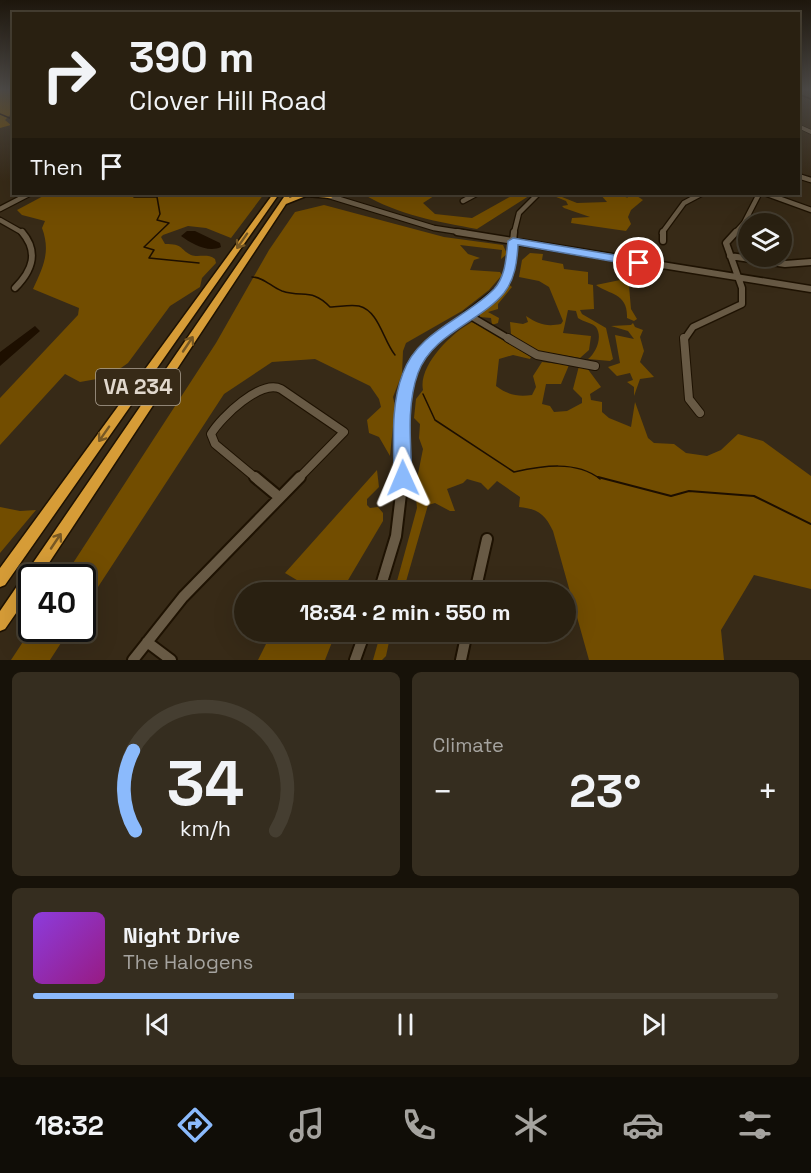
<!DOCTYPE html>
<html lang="en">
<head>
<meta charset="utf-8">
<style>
  :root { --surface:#292011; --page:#352d1f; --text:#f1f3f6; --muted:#a5a39f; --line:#453e31; --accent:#8bbafc }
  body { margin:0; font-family:"Space Grotesk",sans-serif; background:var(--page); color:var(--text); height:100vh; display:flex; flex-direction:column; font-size:22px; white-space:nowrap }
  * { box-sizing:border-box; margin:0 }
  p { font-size:20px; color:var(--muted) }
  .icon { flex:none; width:33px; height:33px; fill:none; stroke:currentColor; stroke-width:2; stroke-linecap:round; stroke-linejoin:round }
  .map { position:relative; height:660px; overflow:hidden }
  .side { display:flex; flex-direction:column; gap:12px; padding:12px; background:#171209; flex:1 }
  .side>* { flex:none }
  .hud { position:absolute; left:12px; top:12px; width:788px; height:183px; border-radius:0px; box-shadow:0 6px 24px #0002,0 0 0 2px var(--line); background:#292011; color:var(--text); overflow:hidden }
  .fabs { position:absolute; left:738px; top:213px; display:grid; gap:12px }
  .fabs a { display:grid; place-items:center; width:54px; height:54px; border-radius:50%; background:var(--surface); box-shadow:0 6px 24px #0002,0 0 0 2px var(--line); font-size:30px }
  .speed { position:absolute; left:18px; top:564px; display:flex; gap:12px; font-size:30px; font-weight:700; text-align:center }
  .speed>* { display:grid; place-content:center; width:78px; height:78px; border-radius:50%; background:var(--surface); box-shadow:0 6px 24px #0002,0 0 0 2px var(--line); line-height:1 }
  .speed .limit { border:3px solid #111; border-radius:9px; background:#fff; color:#111 }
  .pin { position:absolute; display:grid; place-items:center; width:51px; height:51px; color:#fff; margin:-26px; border:3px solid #fff; border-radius:50%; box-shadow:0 2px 6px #0007 }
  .me { position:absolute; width:66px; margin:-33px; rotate:359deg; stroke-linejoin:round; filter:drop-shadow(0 0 4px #0008) }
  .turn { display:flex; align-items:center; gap:21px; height:126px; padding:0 18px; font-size:27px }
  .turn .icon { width:78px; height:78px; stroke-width:2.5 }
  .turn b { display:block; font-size:42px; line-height:51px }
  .then { display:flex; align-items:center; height:57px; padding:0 18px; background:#0003; gap:12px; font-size:22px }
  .big { font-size:45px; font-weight:700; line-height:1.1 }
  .side .tile { flex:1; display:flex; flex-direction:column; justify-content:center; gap:9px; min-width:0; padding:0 21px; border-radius:9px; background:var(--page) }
  .side .dial { align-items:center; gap:0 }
  .dial svg { height:156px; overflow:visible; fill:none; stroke:var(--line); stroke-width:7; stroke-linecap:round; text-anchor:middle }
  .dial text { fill:var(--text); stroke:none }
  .song { display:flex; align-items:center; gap:18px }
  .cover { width:72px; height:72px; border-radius:9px; background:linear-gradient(135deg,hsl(270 70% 55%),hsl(310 70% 35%)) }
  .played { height:6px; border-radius:3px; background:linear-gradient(90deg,var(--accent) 35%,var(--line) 35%) }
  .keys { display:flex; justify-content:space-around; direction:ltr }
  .heat { display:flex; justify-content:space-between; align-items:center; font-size:33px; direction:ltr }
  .side .tiles { flex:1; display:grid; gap:12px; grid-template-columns:1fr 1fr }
  .tile:last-child { grid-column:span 2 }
  .trip { position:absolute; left:234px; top:582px; width:342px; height:60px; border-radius:30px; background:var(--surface); box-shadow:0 6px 24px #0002,0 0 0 2px var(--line); font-weight:700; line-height:60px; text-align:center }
  .tab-bar { display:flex; height:96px; justify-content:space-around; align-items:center; background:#100d07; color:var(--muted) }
  .tab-bar .icon { width:42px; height:42px }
  .tab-bar .on { color:var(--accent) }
  .tab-bar b { font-size:27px; color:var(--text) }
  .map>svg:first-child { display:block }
</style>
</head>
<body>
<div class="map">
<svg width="811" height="660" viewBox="0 0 811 660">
  <rect width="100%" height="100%" fill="#372a17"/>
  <path fill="#724d00" d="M0,89H13L11,114L5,120L11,125L0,128Z
    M47,194H264L231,238L206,228L188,226L163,235L161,237L165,244C184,244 178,248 191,255C198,258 207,253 215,259L216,263L202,278L200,287L170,306L128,363L108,377L80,382L65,374L0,445V398L78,315L79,308L33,289C43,267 51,252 42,228L45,221L22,215L17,210Z
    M363,194H437L423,203L435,214L472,218L515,194H532L477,229C439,222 398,215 363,194Z
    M549,194L563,195L562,197L577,203L607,202L600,194H618L628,198L625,194H634L643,200L631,210L628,217L631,224L626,231L571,223L572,218L590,217L564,208L562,206L568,205L566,201Z
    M324,205L444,237L503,245L507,254L501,259L502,250L460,245L468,254L480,258L474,260L470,270L500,272L502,275L489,290L462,311L406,343L403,351L402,374L393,397L395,406L390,456L379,437L369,433L367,420L381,407L379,399L370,386L315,359L272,362L224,394L83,610L82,578L64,577L216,343L269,250L295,212Z
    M530,253L543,254L542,260L563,264L564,269L588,272V284L593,285L594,309L580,310L582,314L606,328L613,359L610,361L588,359C596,353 603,337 596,327C593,323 583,322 578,318L576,311L568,310L563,333L591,336L589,350L580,358L533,350L511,334L510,322L523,324L528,322L526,316C538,324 546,327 561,324L563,321L549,287L539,281L519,277L522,260Z
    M614,266L628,268L627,273L632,279L644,284L629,286L631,309L637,319L634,321L627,318C628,293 610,295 596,285L620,280V273Z
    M508,284L512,287L498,304V309L488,312L499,318L498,323L492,325L491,318L480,317L479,313L504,293V289Z
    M472,322L497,335L531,357L530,359L513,355L499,359L496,386C508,395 518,397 532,395L536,387L533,376L542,362L569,365L561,384H546L542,404L550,406L554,412L567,411L582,403V398L573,389L579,366L587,368L601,387L590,394L591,400L602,402V412L609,418L631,427L635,402L648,438L654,443L674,444L686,453L707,456L721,450L738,434L763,441L811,476V589L754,575L721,630L724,660H589L553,531C545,514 538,509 519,507L520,497L497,481L488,490L481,483L467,479L463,483L447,489L455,511H450L435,503L428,505L403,592H394L417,508L415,489L423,449L419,438L420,424L414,418L416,399L423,390C418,366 451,333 472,322Z
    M633,323L635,327L643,330L640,337L644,351L640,362L654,377L640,379L634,396V387L627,382L633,380L630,373L617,376L608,367L620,363L615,335L634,339L628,331L611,326L631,325Z
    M377,470L379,487L367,499V505L370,508L378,507L383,513V521L341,592H317L285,573Z
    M0,507L20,511L36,510L0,553Z
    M32,628H70V629L50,660H11Z
    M272,632H323L334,637L325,660H258Z
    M381,632H399L389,642L386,656L382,660H373Z"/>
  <path fill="#1d0f00" d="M187,231H195L220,243L221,247C208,253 192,244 181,236Z
    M35,326L40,331L0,366V352Z"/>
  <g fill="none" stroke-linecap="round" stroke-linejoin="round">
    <path stroke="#1d0f00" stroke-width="1.5" d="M798,94L811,99
      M0,114L12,119L14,123
      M133,194L134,197H157L160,214L157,220L169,223L144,247L154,250L149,258L199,263
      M252,277C264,277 271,287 282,291C303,298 312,288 330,307C339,307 350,304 359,306C379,311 383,340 395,355
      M423,394L435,420L514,472C542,466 576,460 600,479"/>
    <path stroke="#1d0f00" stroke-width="2" d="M598,477L671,496L689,491L754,496L811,524"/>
    <defs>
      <path id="minor-far4" d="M798,126L811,132"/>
      <path id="minor-far3" d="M798,176L811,180
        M767,194L811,210
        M326,195L434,228L466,233
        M463,201L476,194
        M0,209L29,194
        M0,220L23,233
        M514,233L519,213L538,194
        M662,233L684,203L701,194
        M735,233L744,223L759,194"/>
      <path id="minor-far2" d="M457,232L811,289
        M663,232V241
        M730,256L785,264L811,262
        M15,288C33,270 39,252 22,232
        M467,314L511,340
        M435,340L502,287L510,271L514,232
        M684,340L693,327L742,304V288L726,243L736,232"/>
      <path id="minor-far1" d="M508,338L537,355L595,366
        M684,338L689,399L700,413
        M257,479L215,444L211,434C221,417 261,379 281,389L344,432L298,479
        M403,479C404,424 392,379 437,338"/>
      <path id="minor" d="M255,477L279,497
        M379,592L396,536L403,477
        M475,592L487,539
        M147,642L171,660
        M133,660L183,597L300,477
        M355,660L365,632
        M461,660L467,632"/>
      <path id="highway" d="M273,194H279L5,585L0,587V568Z
        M286,194H292L289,198C302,193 321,190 334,196L331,198L306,196L286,204L39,578H32V590L5,629L0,631V611Z"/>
    </defs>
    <use href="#minor-far4" stroke="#1e1202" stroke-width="5"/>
    <use href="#minor-far3" stroke="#1e1202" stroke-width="7"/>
    <use href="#minor-far2" stroke="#1e1202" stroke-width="9"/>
    <use href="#minor-far1" stroke="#1e1202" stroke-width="10"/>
    <use href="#minor" stroke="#1e1202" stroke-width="14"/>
    <use href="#highway" stroke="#1e1202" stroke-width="3"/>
    <use href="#minor-far4" stroke="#685a45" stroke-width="4"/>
    <use href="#minor-far3" stroke="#685a45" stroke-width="4.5"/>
    <use href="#minor-far2" stroke="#685a45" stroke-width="6"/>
    <use href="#minor-far1" stroke="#685a45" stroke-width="8"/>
    <use href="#minor" stroke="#685a45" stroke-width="10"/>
    <use href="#highway" fill="#d69c37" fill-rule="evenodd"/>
  </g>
  <defs><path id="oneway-shaft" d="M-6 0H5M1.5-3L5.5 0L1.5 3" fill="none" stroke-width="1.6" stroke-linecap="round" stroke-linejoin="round" transform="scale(1.5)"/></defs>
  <g stroke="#775824">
    <use href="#oneway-shaft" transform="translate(242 241) rotate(125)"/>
    <use href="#oneway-shaft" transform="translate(188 344) rotate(-56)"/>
    <use href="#oneway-shaft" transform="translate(104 434) rotate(125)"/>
    <use href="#oneway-shaft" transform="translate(56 541) rotate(-56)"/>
  </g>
  <linearGradient id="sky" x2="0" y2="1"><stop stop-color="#1e170d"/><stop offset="0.49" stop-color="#4d4a47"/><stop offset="1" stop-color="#4d4a47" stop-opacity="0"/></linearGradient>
  <rect width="811" height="182" fill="url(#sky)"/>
  <path fill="#8bbafc" stroke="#5a79a4" stroke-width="1.5" d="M513,238L639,259L645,263L639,266L518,245C517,262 515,279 504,293C480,322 432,334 418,373C406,406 411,444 412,478L410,484L403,487L397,484L394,478C394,444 390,406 403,373C418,331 465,319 494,289C506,276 506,257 508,241Z"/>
  <g text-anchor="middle" stroke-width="6" stroke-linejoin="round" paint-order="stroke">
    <rect fill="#372a17" stroke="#aea496" stroke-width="1.5" x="96" y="369" width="84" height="36" rx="4.5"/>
    <g font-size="21" font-weight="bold" fill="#e1d8cd">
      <text x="138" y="394">VA 234</text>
    </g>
  </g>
</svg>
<div class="fabs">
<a><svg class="icon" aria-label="layers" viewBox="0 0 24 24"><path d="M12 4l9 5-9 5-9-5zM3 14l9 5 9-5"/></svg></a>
</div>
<div class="speed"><div class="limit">40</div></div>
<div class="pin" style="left:639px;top:263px;background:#d93025"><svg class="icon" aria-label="arrive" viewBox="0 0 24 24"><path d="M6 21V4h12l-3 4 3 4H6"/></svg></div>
<svg class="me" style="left:403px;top:478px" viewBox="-20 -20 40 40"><path d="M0-17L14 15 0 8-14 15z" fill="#8bbafc" stroke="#fff" stroke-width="4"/></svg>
<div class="trip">18:34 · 2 min · 550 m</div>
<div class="hud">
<div class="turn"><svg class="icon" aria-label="right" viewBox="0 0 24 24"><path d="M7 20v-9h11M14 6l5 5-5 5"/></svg><div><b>390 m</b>Clover Hill Road</div></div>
<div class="then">Then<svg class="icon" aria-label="arrive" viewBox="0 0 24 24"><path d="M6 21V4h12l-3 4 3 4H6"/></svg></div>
</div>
</div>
<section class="side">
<div class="tiles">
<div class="tile dial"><svg viewBox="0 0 100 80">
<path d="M14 69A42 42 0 1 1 86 69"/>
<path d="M14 69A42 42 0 0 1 13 28" stroke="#8bbafc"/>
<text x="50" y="56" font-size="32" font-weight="700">34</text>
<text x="50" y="72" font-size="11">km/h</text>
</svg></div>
<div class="tile"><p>Climate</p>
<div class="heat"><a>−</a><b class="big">23°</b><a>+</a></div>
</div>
<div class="tile">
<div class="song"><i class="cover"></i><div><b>Night Drive</b><p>The Halogens</p></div></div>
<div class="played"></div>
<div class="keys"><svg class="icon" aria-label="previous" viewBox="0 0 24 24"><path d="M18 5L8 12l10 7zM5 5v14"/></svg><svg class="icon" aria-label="pause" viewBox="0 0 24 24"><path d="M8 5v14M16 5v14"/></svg><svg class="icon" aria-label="next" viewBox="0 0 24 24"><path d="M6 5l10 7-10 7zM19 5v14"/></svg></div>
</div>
</div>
</section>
<nav class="tab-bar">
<b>18:32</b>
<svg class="icon on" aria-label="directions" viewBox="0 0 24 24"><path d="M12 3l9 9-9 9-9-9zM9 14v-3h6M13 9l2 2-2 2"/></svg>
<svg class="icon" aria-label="music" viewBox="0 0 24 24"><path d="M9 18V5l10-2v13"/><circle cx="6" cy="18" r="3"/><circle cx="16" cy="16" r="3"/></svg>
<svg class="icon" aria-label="phone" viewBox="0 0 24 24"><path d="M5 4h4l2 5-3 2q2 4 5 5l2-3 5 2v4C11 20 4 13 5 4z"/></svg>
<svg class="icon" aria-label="climate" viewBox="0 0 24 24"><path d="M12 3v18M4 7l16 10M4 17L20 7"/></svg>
<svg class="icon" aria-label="car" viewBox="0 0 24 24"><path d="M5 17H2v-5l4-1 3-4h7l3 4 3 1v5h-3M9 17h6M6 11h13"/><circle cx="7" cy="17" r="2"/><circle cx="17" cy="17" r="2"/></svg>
<svg class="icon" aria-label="filters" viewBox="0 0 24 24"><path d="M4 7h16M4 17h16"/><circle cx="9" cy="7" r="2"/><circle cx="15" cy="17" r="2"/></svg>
</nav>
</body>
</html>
